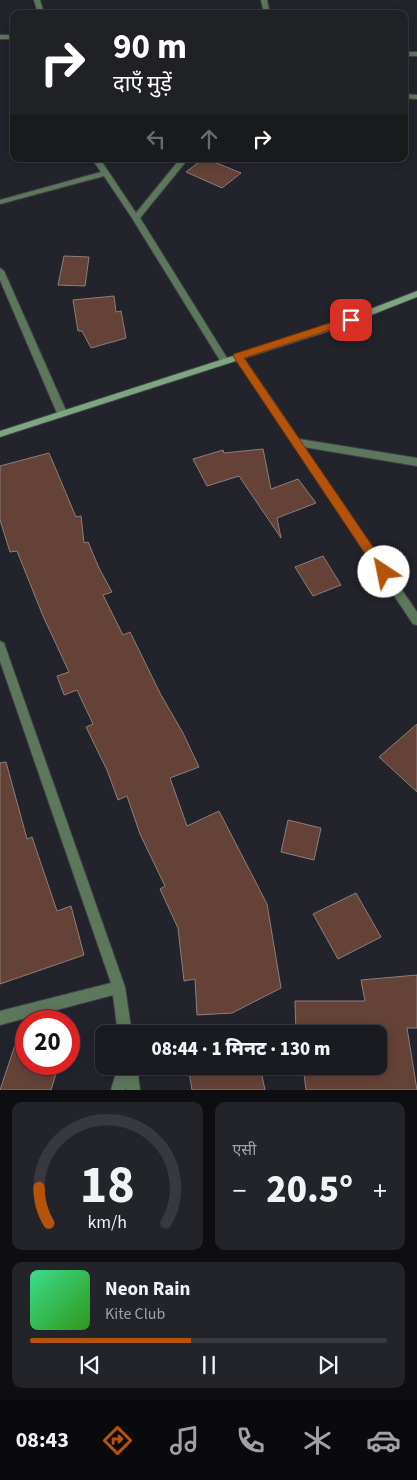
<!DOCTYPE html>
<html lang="hi">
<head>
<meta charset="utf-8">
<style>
  :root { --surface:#1a1a21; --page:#23232a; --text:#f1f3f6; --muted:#9fa1a5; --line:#38383f; --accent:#b45309 }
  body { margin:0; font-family:"Source Sans 3","Noto Sans Devanagari",sans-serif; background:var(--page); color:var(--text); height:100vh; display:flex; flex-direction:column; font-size:19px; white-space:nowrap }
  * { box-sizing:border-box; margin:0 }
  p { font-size:16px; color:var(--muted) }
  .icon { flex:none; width:28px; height:28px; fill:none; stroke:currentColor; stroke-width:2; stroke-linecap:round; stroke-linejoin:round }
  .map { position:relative; height:1090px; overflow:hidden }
  .details { display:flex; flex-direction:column; gap:12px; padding:12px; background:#0e0e12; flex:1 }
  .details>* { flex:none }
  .hud { position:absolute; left:10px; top:10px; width:398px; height:152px; border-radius:10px; box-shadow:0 2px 12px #0003,0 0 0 1px var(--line); background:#202124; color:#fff; overflow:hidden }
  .speed { position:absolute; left:15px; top:1010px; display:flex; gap:10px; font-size:25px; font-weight:700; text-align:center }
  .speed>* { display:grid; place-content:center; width:65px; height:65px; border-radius:50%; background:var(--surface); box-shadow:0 2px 12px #0003,0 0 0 1px var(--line); line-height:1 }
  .speed .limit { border:8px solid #d22; background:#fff; color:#111 }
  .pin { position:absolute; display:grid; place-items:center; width:42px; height:42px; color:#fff; margin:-21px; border-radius:10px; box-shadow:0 2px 8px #0006 }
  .me { position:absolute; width:55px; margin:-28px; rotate:326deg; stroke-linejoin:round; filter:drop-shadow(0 0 4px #0008) }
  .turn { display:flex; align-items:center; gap:18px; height:105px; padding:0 20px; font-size:22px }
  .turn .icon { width:65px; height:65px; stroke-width:2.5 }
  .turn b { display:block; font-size:35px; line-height:42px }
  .lanes { display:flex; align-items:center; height:48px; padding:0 20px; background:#0003; justify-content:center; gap:25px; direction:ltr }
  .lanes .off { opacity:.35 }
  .big { font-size:38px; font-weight:800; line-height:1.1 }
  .details .card { flex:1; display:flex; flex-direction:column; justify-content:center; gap:8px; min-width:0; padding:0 18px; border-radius:10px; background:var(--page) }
  .details .dial { align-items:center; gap:0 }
  .dial svg { height:130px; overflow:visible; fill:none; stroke:var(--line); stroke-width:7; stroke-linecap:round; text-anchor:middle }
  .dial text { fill:var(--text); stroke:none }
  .song { display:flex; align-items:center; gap:15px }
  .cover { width:60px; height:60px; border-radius:8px; background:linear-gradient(135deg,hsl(150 70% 55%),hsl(110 70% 35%)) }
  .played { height:5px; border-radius:2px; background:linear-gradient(90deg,var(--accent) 45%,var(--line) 45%) }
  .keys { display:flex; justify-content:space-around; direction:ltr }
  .heat { display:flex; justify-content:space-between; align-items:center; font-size:28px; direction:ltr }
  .details .tiles { flex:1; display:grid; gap:12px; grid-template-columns:1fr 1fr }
  .card:last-child { grid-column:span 2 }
  .trip { position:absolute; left:95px; top:1025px; width:292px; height:50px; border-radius:10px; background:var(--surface); box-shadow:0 2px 12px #0003,0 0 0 1px var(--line); font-weight:800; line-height:50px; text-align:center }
  .dock { display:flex; height:80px; justify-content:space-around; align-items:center; background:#0a0a0d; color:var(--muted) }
  .dock .icon { width:35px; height:35px }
  .dock .on { color:var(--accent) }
  .dock b { font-size:22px; color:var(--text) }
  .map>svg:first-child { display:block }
</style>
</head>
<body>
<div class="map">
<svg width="417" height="1090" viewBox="0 0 417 1090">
  <rect width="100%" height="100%" fill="#23232c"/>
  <path fill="#644238" stroke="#8c7f7b" d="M203,159H207L241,173L222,188L186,172Z
    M64,256L89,257L85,286L58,285Z
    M114,296L116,312L121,311L126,338L91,348L82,331H78L73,300Z
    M263,449L271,489L298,479L316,503L277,518L281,538L239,476L207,486L193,459L223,450L224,453Z
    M49,453L76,517L81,516L84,543L88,542L99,568L112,592L103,595L123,635L130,632L161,695L183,733L199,767L170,778L187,826L219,811L267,904L281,988L232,1013L197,1015L195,979L184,981L178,928L160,889L165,886L140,834L127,796L118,800L107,770L86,727L93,724L77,690L64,695L57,676L69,672L43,616L17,551L10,552L0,520V466Z
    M323,556L341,585L313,596L295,567Z
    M417,724V792L379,757Z
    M6,762L27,839L32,837L57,911L71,906L84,955L0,984V763Z
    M288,820L321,828L314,860L281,852Z
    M356,893L381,937L338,959L313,914Z
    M417,975V1028H407L417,1090H306L303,1066H379V1034H296L295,1001H365L361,980Z
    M23,1021H26V1064H59L51,1090H0Z
    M188,1066H260L265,1090H192Z"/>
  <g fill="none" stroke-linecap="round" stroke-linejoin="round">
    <defs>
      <path id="lane" d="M34,0H40L44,14H38Z
        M261,0H267L270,14H264Z
        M238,353L241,354L299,439L417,458V466L304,447L417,612V625L413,624L235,358L234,356Z"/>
      <path id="street" d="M0,35H14V39H0Z
        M404,52H417V56H404Z
        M404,94L417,95V99L404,98Z
        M92,159H100L136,213L180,159H188L140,218L227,358L228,360L227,362H221L132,218L104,176L0,204V200L101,172Z
        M0,268L4,271L67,413L65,415H59L57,413L0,280Z
        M0,641L4,643L5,646L125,987L132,1034H118L113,995L0,1025V1011L111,983L0,661Z
        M118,1066H137L140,1090H126V1087L125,1090H111Z"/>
      <path id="secondary" d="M417,291V297L338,328L0,437V431L332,324Z"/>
    </defs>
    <use href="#lane" stroke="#404048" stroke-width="2"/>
    <use href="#street" stroke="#404048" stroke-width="2"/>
    <use href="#secondary" stroke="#404048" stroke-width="2"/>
    <use href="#lane" fill="#5d775d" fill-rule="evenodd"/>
    <use href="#street" fill="#5d775d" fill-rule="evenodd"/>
    <use href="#secondary" fill="#7ca67d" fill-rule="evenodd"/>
  </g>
  <path fill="#b45309" stroke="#753606" d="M351,316L356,320L354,322L244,358L388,569L390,572L388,576H380L233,356L234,354Z"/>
</svg>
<div class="speed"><div class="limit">20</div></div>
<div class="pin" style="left:351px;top:320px;background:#d93025"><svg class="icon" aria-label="arrive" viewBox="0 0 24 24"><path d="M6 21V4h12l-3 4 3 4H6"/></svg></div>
<svg class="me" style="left:384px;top:572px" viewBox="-20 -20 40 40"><circle r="19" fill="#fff"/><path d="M0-13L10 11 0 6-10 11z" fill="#b45309"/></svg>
<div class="trip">08:44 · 1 मिनट · 130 m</div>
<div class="hud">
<div class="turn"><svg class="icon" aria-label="right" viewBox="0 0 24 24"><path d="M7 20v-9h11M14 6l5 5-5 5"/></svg><div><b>90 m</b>दाएँ मुड़ें</div></div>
<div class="lanes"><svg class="icon off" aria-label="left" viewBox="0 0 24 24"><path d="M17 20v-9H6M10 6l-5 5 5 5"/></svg><svg class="icon off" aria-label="ahead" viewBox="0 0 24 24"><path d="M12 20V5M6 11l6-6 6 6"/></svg><svg class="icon" aria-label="right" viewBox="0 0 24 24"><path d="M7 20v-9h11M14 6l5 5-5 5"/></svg></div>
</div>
</div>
<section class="details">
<div class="tiles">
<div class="card dial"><svg viewBox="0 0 100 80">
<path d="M14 69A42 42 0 1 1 86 69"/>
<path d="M14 69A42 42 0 0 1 8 47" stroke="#b45309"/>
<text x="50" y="56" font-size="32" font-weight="700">18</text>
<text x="50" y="72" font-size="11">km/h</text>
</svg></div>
<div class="card"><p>एसी</p>
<div class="heat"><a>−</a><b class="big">20.5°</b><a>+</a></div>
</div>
<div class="card">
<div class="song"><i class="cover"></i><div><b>Neon Rain</b><p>Kite Club</p></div></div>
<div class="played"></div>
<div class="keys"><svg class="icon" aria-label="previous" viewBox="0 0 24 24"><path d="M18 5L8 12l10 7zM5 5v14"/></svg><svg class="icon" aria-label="pause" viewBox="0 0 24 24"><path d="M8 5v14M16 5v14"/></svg><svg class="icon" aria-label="next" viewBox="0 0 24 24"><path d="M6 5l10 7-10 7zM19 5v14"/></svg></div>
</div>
</div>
</section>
<nav class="dock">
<b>08:43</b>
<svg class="icon on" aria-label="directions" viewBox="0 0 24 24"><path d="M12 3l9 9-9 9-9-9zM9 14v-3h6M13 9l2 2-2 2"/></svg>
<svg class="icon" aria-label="music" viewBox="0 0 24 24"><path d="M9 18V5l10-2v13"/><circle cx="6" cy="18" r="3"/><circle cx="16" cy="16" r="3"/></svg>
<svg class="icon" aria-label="phone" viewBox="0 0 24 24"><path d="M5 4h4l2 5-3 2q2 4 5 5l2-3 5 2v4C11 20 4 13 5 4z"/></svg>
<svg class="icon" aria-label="climate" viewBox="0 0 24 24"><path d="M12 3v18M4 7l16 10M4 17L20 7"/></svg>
<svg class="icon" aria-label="car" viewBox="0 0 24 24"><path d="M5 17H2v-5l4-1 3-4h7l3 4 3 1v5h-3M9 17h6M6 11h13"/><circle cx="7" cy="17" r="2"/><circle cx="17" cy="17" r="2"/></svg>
</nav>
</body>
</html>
